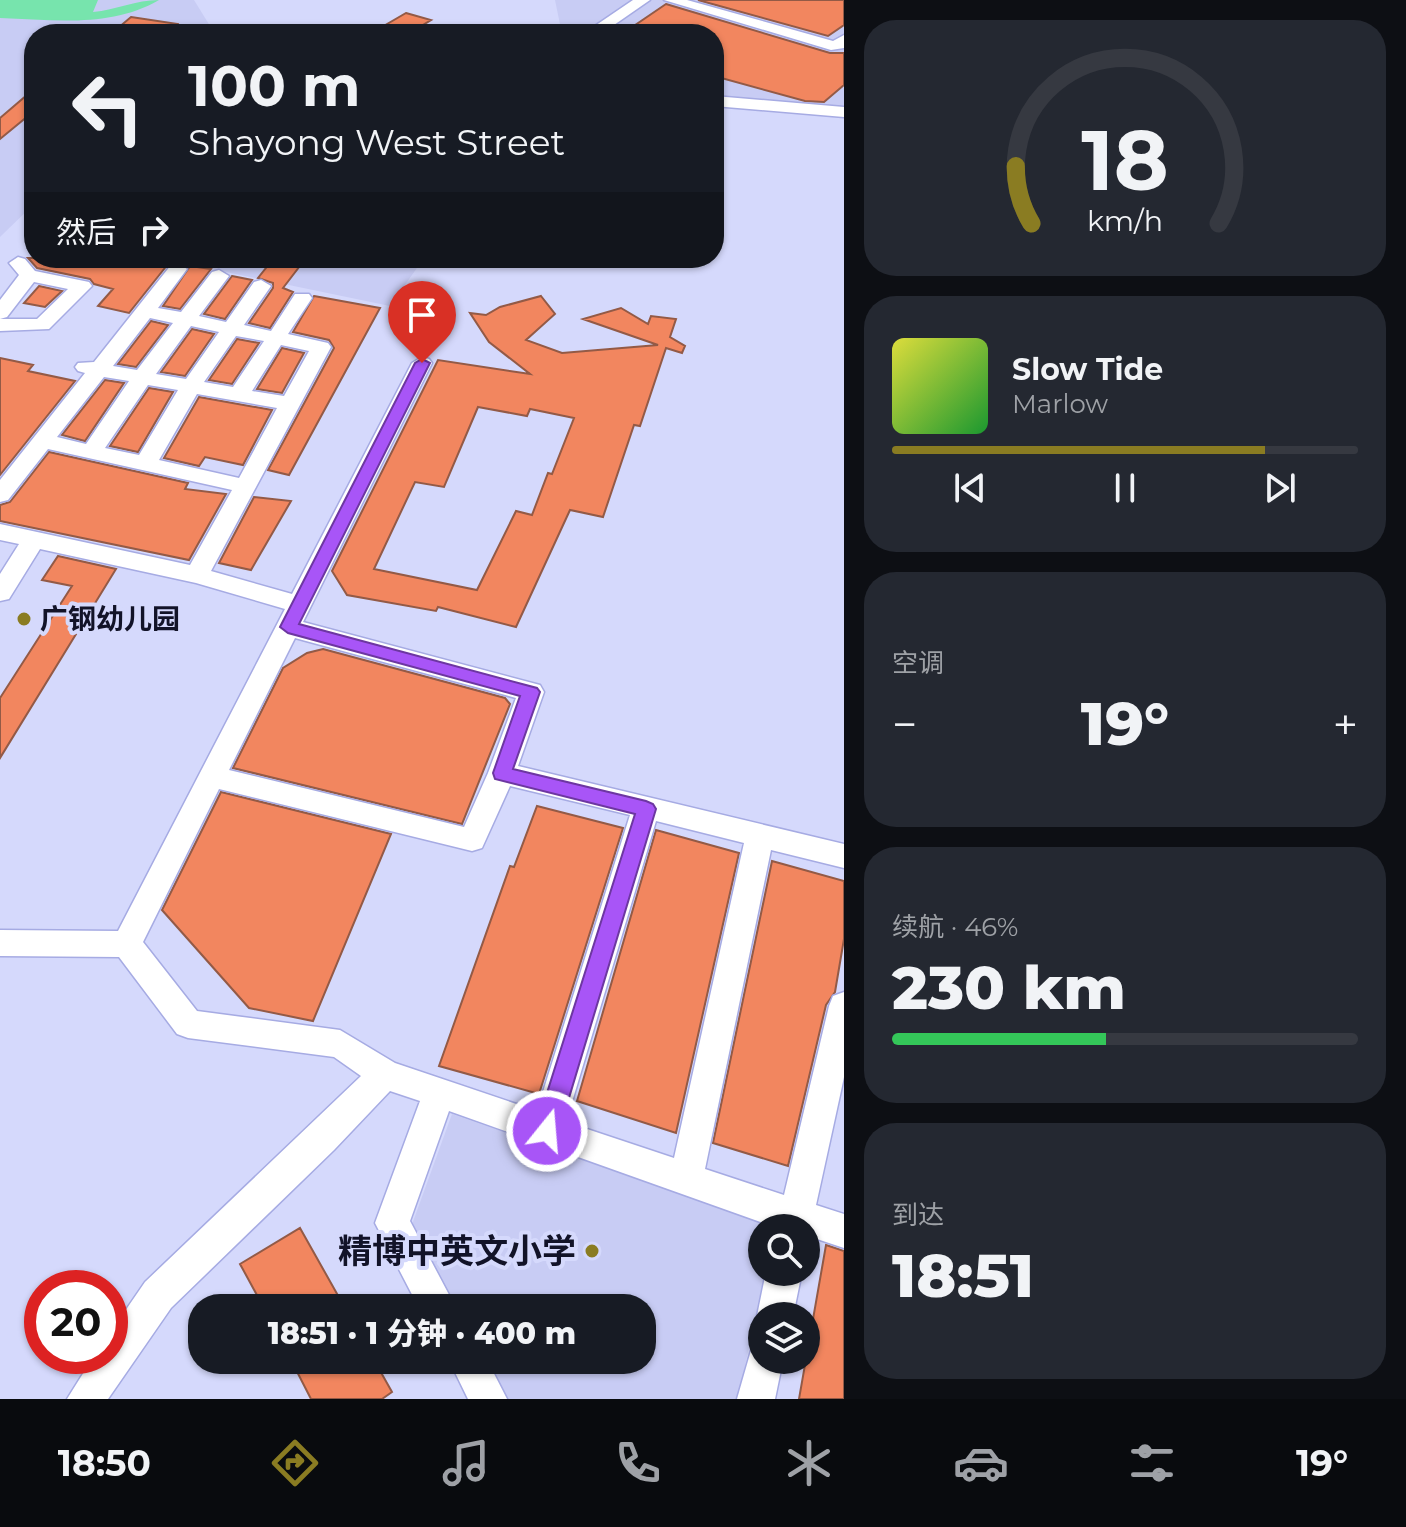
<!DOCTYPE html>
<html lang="zh">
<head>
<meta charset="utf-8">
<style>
  :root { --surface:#171b24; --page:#242831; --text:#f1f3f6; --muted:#9ea1a6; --line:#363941; --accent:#8a7c22 }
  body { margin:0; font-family:Montserrat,"Noto Sans SC",sans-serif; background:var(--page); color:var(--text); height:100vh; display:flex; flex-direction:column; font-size:30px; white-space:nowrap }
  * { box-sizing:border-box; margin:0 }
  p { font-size:26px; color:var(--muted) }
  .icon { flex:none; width:44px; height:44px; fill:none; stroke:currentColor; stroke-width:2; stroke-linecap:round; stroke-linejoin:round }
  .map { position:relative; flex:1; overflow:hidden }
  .sheet { display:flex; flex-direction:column; gap:20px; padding:20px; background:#0d0f14; width:562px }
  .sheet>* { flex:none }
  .top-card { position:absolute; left:24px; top:24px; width:700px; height:244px; border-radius:32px; box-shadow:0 2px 6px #0004; background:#171b24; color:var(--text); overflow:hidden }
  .controls { position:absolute; left:748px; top:1214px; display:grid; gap:16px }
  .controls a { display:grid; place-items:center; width:72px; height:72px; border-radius:50%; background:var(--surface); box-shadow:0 2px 6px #0004; font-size:40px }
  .speed { position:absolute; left:24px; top:1270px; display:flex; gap:16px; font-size:40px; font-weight:700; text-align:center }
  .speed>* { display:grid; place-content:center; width:104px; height:104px; border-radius:50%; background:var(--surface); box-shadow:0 2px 6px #0004; line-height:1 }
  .speed .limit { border:12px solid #d22; background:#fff; color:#111 }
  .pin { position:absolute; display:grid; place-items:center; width:68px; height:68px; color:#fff; margin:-82px -34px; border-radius:50% 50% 50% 0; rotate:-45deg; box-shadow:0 0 8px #0007 }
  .pin .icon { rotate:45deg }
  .me { position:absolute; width:88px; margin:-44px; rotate:17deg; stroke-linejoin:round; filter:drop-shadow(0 0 6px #0008) }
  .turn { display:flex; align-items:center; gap:28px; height:168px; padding:0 32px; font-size:36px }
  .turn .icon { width:104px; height:104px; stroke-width:2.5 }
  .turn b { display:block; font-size:56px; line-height:68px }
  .then { display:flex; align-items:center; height:76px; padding:0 32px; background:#0003; gap:16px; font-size:30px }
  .big { font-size:60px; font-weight:800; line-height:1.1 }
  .sheet .card { flex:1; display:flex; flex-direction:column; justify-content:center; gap:12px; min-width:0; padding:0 28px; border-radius:32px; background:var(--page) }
  .sheet .dial { align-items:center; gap:0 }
  .dial svg { height:208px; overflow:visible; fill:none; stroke:var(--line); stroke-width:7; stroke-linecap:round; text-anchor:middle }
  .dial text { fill:var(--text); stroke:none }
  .song { display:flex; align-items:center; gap:24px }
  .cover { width:96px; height:96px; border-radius:12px; background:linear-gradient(135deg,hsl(60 70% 55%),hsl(130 70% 35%)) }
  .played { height:8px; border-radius:4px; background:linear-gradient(90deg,var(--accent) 80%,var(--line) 80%) }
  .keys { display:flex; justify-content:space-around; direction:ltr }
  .heat { display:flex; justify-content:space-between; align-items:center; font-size:44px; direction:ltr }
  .charge { height:12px; border-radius:6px; background:linear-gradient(90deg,#34c759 46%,var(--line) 0) }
  .trip { position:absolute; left:188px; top:1294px; width:468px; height:80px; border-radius:32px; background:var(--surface); box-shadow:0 2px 6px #0004; font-weight:800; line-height:80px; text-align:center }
  .menu { display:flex; height:128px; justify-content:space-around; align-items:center; background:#090b0e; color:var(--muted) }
  .menu .icon { width:56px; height:56px }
  .menu .active { color:var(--accent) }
  .menu b { font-size:36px; color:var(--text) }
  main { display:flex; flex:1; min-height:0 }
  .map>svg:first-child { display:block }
</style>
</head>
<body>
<main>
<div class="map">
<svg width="844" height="1399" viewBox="0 0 844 1399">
  <rect width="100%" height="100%" fill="#d5d9fc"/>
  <path fill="#c8ccf4" d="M0,0H194L215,34H34V204L0,237Z
    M555,0H844V108L714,97V34H562Z
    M159,258H424L390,306Z
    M452,1114L774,1227L762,1228V1272H765L738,1399H505L483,1360H642V1308H454L410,1230Z"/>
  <path fill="#77e4ad" d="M0,0H98L93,12C116,10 136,0 159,0C111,28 54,20 0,18Z"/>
  <path fill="#f2865f" stroke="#935a46" stroke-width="2" fill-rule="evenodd" d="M698,0H844V25L828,36Z
    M666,4L830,53H844V85L824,102L805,101L714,76V34H622Z
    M406,13L431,20L408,34H370Z
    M131,17L178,24L177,34H111Z
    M34,89V111L0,139V118Z
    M28,258H135L168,264L129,313L98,306L113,289L94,284L90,279L37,268Z
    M274,258H306L283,288L293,292L270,328L249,323L273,288V283L258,278Z
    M190,266L211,269L180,309L163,306Z
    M232,276L252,280L225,319L204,314Z
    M39,286L62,291L45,307L24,303Z
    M314,296L380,308L289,475L268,470L334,348L329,340L293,332Z
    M541,296L555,314L526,340L562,353L658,345L583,319L621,308L648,324L651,316L676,319L670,337L685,346L682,353L666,348L640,426L634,425L603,517L570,510L516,627L438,607L436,611L347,595L332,571L438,360L530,374L489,342L470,313L486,315L500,307ZM478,407L527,416L530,409L574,418L552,474L548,473L532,515L516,511L477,590L374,569L415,482L444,487Z
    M151,321L168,325L136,367L118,364Z
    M192,329L214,334L185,376L161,372Z
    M237,339L259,343L232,384L209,380Z
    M282,348L304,353L282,393L257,389Z
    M0,358L33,365L28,371L75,381L0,475Z
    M105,380L124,383L85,441L62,435Z
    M149,388L173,392L138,452L110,446Z
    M199,397L272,410L243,465L205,457L199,466L164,458Z
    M49,452L188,483L185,489L226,494L189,560L0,521V505L10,502Z
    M254,497L291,501L251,570L219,563Z
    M58,556L116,569L0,758V698L72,586L42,580Z
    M323,649L505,698L510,704L462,824L233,768L283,668L307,653Z
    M221,792L391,834L313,1021L249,1008L162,910Z
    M537,806L623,828L539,1094L439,1066L510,866L514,867Z
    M656,830L739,853L676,1133L577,1101Z
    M772,861L844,881V939L835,992L826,1005L788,1166L713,1143Z
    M300,1228L345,1308H264L240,1264Z
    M826,1245L844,1251V1399H799Z
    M291,1360H374L392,1392L382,1399H311Z"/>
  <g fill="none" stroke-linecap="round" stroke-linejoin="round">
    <defs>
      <path id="minor" d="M633,0H650L601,34H583Z
        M664,0H687L833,41L844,35V48L831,50Z
        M714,96L844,107V117L714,106Z
        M18,257L25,259L35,271L89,282L92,286L49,329L0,331V319H37L68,289L34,282L7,317L0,319V300L19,275L9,263Z
        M178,263L187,269L158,308L181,312L212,272L219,270L229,276L199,316L226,322L254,282L261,280L271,286L244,325L271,331L295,294H309L312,298L288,334L328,343L331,347L211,571L292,594L412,363L422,357L429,359L432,363L303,622L540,685L544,692L518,766L844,844V868L771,850L705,1169L784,1195L829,1006L833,996L844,992V1077L816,1205L844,1214V1248L808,1236L806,1240V1228H777L449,1111L410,1221L456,1308H419L375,1223L420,1101L390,1091L334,1150L171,1308L108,1399H67L94,1356H110V1333L145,1282L361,1076L334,1057L188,1038L177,1034L119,957L0,956V930L118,931L285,609L196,583L40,549L9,599L0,601V574L19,544L0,540V524L190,565L232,490L48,449L8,500L0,502V480L85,373L78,371L75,367L78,363L94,362L171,265ZM150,318L173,323L137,370L113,366ZM191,326L219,332L186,379L156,374ZM236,336L264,341L233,387L204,382ZM281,345L309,351L284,396L252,391ZM104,377L129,381L86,444L57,437ZM148,385L178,390L139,455L105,448ZM197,394L277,408L239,478L159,460ZM295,638L516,698L488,773L464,827L229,770ZM510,786L630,815L537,1111L395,1063L340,1030L197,1011L143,942L219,789L472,851L482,848ZM656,821L744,843L674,1158L566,1122Z
        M766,1272H802L793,1316H762V1328L757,1316Z
        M762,1343V1360H783L775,1399H737L752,1347Z
        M449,1360H487L507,1399H468Z"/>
    </defs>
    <use href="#minor" stroke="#a6abe3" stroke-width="3"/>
    <use href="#minor" fill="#fff" fill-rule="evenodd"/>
  </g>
  <path fill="#a855f7" stroke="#6d37a1" stroke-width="2" d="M422,359L430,363L299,624L537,688L540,692L513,769L646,801L653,804L656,809L559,1131L555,1138L547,1142L539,1138L535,1131L635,814L495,779L493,773L520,696L288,633L280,627L415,363Z"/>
  <g fill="#8a7c22" stroke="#d5d9fc" stroke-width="3">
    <circle cx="24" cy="619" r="8"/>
    <circle cx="592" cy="1251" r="8"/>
  </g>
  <g text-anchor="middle" stroke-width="8" stroke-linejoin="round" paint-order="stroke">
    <g font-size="28" font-weight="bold" fill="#121328" stroke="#d5d9fc" text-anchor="start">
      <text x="40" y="629">广钢幼儿园</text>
    </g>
    <g font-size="34" font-weight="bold" fill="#121328" stroke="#d5d9fc" text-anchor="end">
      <text x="576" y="1263">精博中英文小学</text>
    </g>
  </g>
</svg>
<div class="controls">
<a><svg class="icon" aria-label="search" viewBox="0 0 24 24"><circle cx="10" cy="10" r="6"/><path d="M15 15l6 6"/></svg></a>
<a><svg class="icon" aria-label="layers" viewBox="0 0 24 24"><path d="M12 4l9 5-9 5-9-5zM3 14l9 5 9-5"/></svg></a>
</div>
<div class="speed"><div class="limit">20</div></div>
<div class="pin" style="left:422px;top:363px;background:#d93025"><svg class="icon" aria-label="arrive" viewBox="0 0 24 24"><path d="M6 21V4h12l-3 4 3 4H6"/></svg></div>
<svg class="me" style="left:547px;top:1131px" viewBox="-20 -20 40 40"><circle r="17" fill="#a855f7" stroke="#fff" stroke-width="3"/><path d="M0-11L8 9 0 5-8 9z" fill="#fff"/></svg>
<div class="trip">18:51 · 1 分钟 · 400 m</div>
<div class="top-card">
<div class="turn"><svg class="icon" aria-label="left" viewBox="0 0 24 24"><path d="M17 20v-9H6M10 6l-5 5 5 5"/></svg><div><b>100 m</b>Shayong West Street</div></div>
<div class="then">然后<svg class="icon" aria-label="right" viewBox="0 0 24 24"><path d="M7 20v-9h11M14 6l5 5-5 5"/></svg></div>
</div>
</div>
<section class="sheet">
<div class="card dial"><svg viewBox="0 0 100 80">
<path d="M14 69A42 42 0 1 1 86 69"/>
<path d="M14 69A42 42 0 0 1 8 47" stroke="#8a7c22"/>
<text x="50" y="56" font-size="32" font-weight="700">18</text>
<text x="50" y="72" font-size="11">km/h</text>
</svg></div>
<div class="card">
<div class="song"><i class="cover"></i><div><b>Slow Tide</b><p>Marlow</p></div></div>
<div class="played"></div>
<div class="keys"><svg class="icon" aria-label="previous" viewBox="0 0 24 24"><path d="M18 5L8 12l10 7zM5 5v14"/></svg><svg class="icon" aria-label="pause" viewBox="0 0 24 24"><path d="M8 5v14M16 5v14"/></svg><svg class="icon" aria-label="next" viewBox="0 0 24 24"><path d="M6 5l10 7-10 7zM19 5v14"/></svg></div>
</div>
<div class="card"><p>空调</p>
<div class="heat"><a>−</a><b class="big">19°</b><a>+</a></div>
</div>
<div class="card"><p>续航 · 46%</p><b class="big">230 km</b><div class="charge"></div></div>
<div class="card"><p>到达</p><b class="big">18:51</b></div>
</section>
</main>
<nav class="menu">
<b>18:50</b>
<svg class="icon active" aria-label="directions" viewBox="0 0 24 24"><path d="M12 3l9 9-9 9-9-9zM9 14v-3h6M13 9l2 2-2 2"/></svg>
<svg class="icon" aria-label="music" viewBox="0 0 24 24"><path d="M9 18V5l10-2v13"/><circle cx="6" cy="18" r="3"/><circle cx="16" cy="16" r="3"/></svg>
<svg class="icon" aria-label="phone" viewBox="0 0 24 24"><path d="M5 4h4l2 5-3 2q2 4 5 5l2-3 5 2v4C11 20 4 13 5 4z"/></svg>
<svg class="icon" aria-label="climate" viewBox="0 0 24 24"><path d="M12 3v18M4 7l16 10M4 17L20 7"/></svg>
<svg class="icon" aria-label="car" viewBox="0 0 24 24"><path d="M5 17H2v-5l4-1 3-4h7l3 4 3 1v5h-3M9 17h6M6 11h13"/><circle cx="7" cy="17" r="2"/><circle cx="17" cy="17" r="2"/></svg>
<svg class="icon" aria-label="filters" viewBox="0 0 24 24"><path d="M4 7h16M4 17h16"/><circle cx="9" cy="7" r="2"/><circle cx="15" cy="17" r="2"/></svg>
<b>19°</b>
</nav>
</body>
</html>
